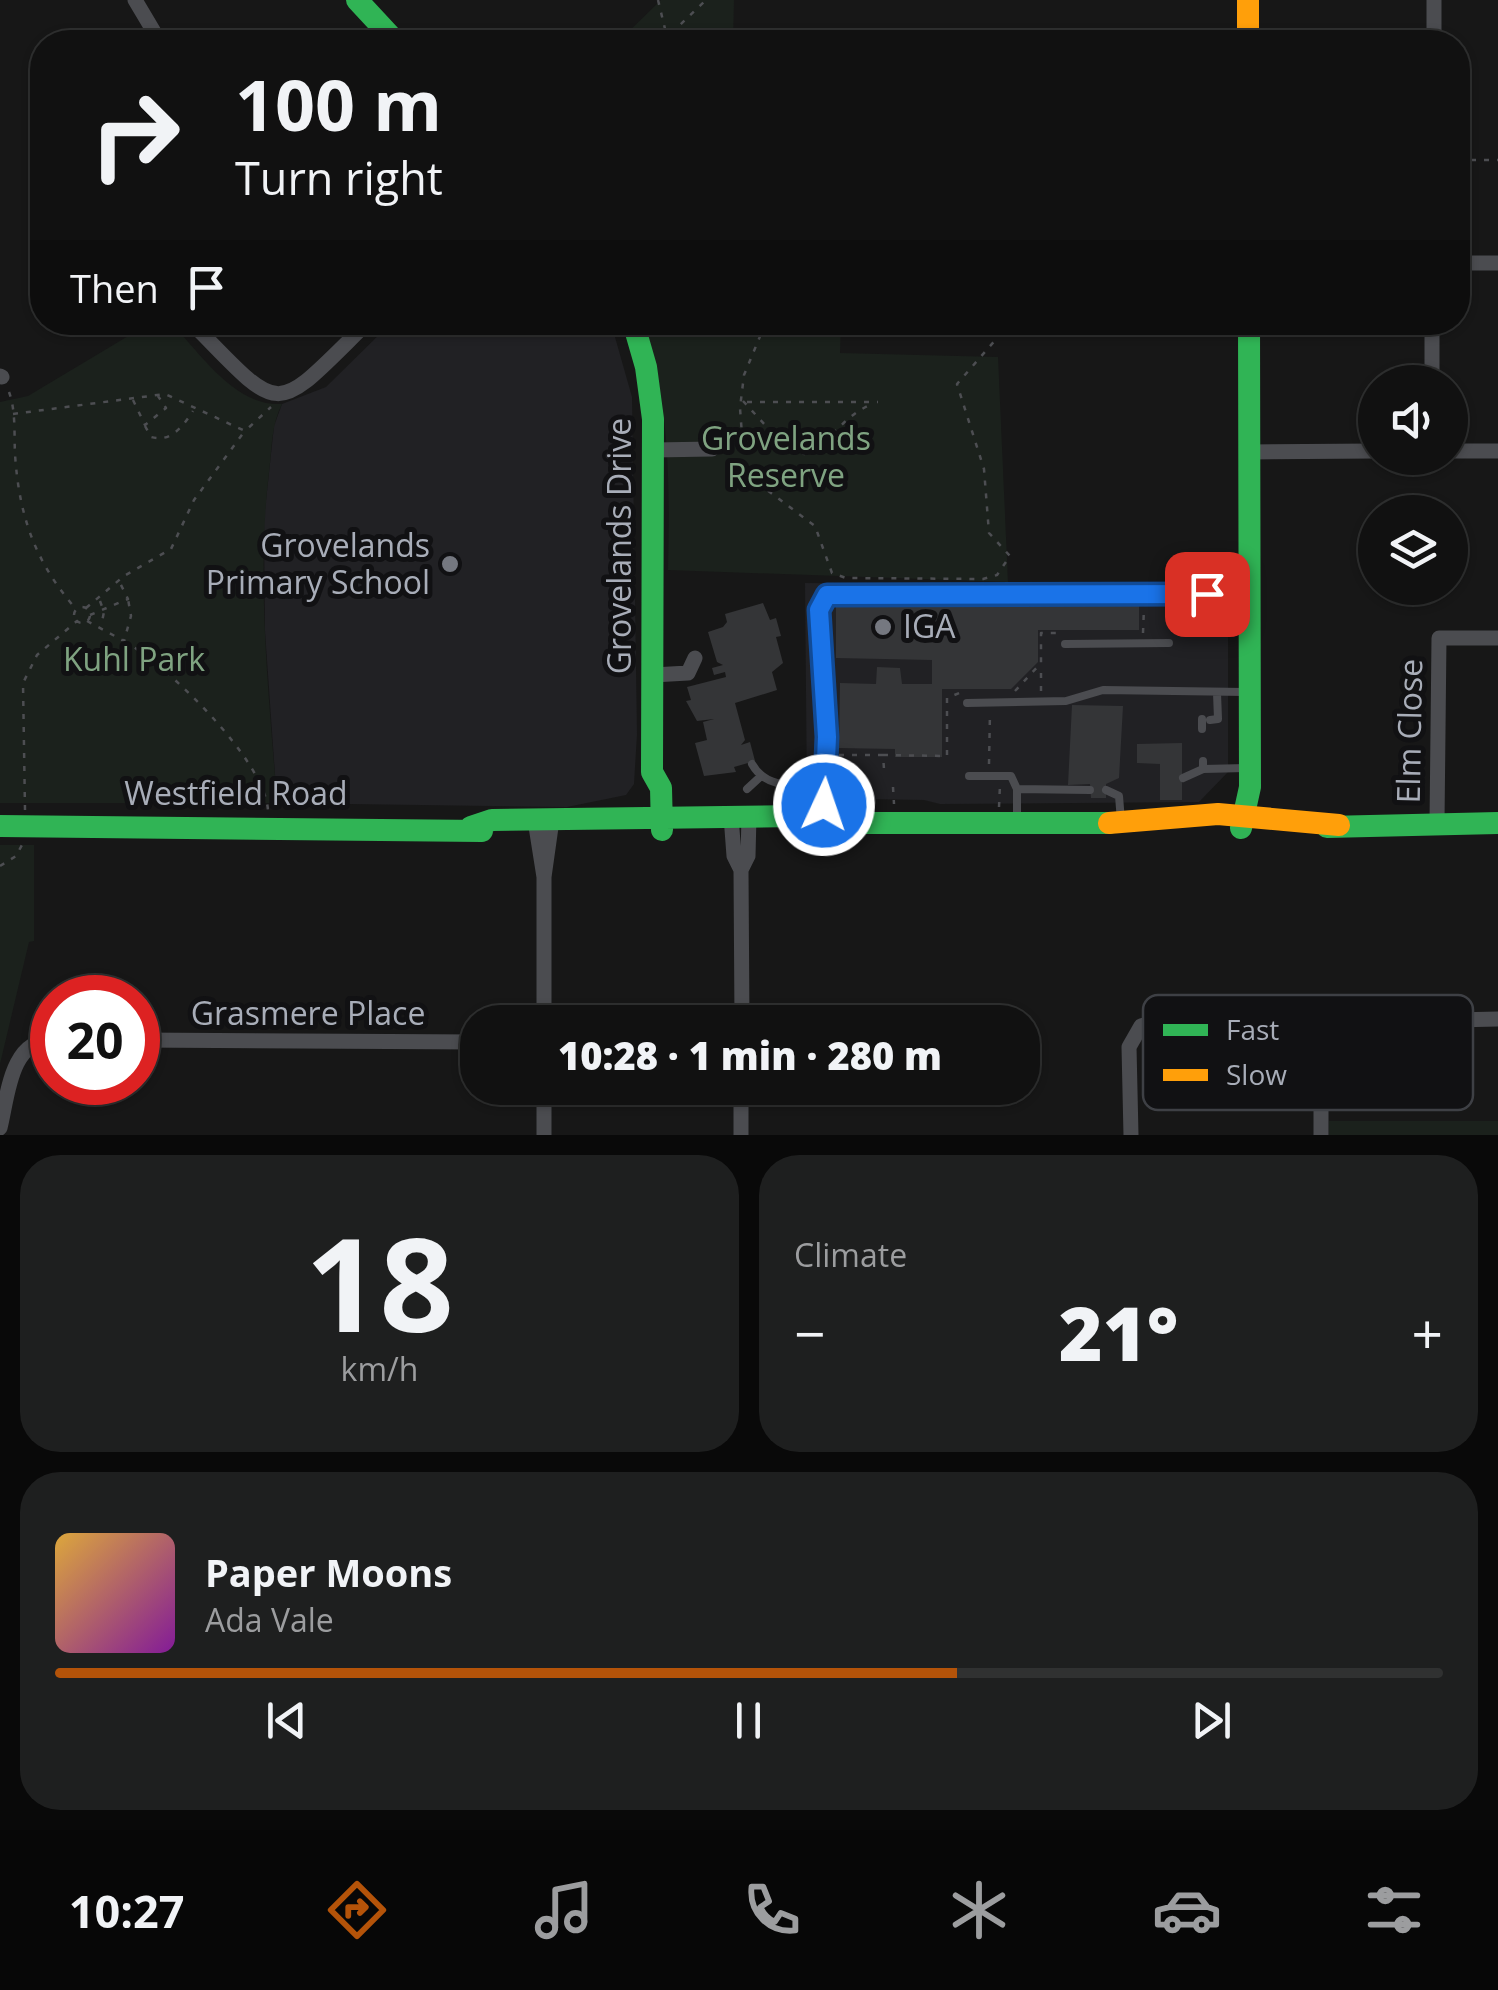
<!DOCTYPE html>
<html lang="en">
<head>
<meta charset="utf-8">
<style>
  :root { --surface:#111; --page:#1e1f1f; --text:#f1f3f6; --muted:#9c9d9f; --line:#303131; --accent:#b45309 }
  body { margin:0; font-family:"Open Sans",sans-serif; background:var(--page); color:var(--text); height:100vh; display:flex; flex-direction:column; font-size:38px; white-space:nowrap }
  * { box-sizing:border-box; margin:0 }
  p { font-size:32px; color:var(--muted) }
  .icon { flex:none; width:55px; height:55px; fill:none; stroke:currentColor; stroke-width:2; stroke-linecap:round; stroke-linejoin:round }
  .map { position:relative; height:1135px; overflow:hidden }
  .details { display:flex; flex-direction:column; gap:20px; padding:20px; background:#090909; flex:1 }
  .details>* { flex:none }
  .top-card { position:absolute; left:30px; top:30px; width:1440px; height:305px; border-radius:40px; box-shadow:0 2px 8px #0004,0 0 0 2px var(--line); background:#111; color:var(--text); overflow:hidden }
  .controls { position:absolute; left:1358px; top:365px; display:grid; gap:20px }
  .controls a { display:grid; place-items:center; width:110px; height:110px; border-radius:50%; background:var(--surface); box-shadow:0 2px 8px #0004,0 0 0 2px var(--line); font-size:50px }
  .speed { position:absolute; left:30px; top:975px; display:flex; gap:20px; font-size:50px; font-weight:700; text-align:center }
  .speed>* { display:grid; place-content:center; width:130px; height:130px; border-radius:50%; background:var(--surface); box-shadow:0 2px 8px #0004,0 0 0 2px var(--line); line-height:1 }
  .speed .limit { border:15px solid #d22; background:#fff; color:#111 }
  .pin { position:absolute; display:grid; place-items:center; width:85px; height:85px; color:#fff; margin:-42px; border-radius:20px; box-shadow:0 5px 15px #0006 }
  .me { position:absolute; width:110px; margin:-55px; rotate:3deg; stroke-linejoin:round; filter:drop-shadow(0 0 8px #0008) }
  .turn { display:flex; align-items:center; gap:35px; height:210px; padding:0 40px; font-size:45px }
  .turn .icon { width:130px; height:130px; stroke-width:2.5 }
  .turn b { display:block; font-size:70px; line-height:85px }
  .then { display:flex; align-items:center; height:95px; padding:0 40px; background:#0003; gap:20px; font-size:38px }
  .big { font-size:75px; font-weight:800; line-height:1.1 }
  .details .tile { flex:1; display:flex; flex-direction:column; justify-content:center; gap:15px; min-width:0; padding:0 35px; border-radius:40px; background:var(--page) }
  .details .dial { align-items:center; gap:0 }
  .dial b { font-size:130px; line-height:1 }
  .song { display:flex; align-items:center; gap:30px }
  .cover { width:120px; height:120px; border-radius:15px; background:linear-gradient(135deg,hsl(40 70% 55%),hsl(290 70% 35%)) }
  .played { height:10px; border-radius:5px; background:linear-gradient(90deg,var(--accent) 65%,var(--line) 65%) }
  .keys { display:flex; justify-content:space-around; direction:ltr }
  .heat { display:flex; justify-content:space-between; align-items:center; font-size:55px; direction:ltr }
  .details .tiles { flex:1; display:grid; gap:20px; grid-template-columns:1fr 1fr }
  .tile:last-child { grid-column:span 2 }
  .trip { position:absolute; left:460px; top:1005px; width:580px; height:100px; border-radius:40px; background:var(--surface); box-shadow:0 2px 8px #0004,0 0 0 2px var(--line); font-weight:800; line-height:100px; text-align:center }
  .dock { display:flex; height:160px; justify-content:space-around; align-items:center; background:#070707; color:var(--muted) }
  .dock .icon { width:70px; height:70px }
  .dock .on { color:var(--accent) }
  .dock b { font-size:45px; color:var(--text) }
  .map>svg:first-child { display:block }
</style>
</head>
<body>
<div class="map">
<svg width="1498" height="1135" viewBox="0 0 1498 1135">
  <rect width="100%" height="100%" fill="#171717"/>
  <path fill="#212124" d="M391,323H611L632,397L637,734L634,784L626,795L567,807L277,803L265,631L264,519L274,426L282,404L326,387Z
    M805,583L1228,587V772L1199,802L940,804L924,800L807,798Z"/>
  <path fill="#1b211c" d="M661,0H734L733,42H618Z
    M150,323H171C201,354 235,407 282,404C271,425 272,448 269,472C256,581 269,693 277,803H0V402L28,396Z
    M644,323H841L840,353L998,357L1008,582L668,570C670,485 670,404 644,323Z
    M0,845H34V941L29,942L0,1064Z
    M1329,1121H1498V1135H1329Z"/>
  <path fill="#343537" d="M763,603L770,620L776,618L781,636L776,637L783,663L772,672L777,690L735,703L745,740L741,745L750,742L755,761L734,767L736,772L704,776L695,743L707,740L703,722L714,719L697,721L686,701L691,700L687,687L726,677L725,672L714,675L712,668L723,665L717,662L708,632L723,627L727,622L725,614Z
    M836,604L1139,606V630H1038V662L1011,689H942V757H895V749L839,748L840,683L876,684L877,667L900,668L902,684H932V660L836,658Z
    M1072,705L1123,706L1119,778L1106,784V798H1091L1090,784L1068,785Z
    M1182,743V800H1160V764L1137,763V744Z"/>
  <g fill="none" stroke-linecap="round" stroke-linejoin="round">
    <path stroke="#4d4e52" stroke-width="2.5" stroke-dasharray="5 8" stroke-linecap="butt" d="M658,0L667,37
      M662,42L706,0
      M1458,160H1498
      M760,322L761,334L744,375L740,408L744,462L755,481L815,526L832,573L846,578L983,579L997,575L1010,556L989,533L984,469L957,384L1011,322
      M9,392C16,411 14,434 15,454C19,516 35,562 76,609
      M133,400L145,425L166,408L158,396
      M743,401L779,440L804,454C831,442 843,416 872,404
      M747,402H878
      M13,414L165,394L245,431L271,407
      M145,426L151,437C171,443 183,426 193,411
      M100,601L104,612L101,626
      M74 615a8 8 0 1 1 16 0a8 8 0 1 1-16 0Z
      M86,608L124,576L171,549L194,500L244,432
      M90,615L128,599L119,581
      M87,621L124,641L131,616L128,599
      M1143,633L1144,607
      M124,641C167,665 266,761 268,811
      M1015,691L1041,663V633H1060
      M1041,691V665
      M839,755H883L884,769
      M883,755L947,756V698L962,692
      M989,764L990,712
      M893,787L894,804
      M999,807L1000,785
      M25,810L23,683L37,655L77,621
      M0,866L16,856L23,843"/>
    <path stroke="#4b4c50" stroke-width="8" d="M1065,644L1169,643
      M967,703L1066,701L1103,690L1245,692
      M1202,719V729
      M1210,720L1218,719L1217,693
      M1203,761V769L1246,768
      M752,764C767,791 798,784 824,785
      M969,776H1011L1017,789L1090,790
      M1183,778L1203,769
      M747,789L760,777
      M1106,790L1119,796L1121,821
      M1017,819V789
      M823,820L827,737L819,610L827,595L1244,594"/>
    <path stroke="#4b4c50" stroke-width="15" d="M135,0L160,42
      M1434,42V0
      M1458,263H1498
      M191,322C285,419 272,416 368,322
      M1432,322V382
      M0,376L2,377
      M654,450L712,449
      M1450,451H1498
      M1249,452L1375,451
      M653,675L688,673L695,658
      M731,816L734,856L741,870
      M535,820L544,877
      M1437,823L1439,638H1498
      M544,1022V877L552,820
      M742,1022L741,870L748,856L749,816
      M1321,1023L1498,1019
      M138,1040L478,1042
      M0,1128C8,1096 10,1040 52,1040
      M544,1135V1088
      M741,1135V1088
      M1131,1135L1129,1047L1141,1026L1158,1021L1321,1023V1135"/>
    <path stroke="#30b455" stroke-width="22" d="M357,0L396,42
      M633,322L646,367L653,419L652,772L661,788L662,830
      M0,826L482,831
      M471,827L492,820L799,816L823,823H1109
      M1327,827L1498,823
      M1241,828L1250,787L1249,322"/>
    <path stroke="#ff9f0a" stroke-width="22" d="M1248,0V42
      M1109,823L1218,814L1339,825"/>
  </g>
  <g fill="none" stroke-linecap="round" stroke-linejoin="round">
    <defs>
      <path id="route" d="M824,805L827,737L819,610L827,595L1207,594"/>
    </defs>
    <use href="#route" stroke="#114b97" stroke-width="25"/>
    <use href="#route" stroke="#1a73e8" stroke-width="18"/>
  </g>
  <g fill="#757880" stroke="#111113" stroke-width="4">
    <circle cx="450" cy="564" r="10"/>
    <circle cx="883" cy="627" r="10"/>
  </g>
  <g text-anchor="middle" stroke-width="10" stroke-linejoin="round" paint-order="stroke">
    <g font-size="32" fill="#7fa381" stroke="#111113">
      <text x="786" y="450">Grovelands<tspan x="786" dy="37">Reserve</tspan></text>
      <text x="134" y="671">Kuhl Park</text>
    </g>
    <g font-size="32" fill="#a8adb8" stroke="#111113" text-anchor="end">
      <text x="430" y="557">Grovelands<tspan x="430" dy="37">Primary School</tspan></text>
      <text x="903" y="638" text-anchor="start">IGA</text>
    </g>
    <g font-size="32" fill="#a8adb8" stroke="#111113">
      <text transform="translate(620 546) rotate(-90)" y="11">Grovelands Drive</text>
      <text transform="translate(1410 731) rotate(-89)" y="11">Elm Close</text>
      <text x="236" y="805">Westfield Road</text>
      <text x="308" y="1025">Grasmere Place</text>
    </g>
  </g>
  <rect x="1143" y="995" width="330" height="115" rx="15" fill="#111113" stroke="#3e4045" stroke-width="2.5"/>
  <rect x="1163" y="1024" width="45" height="12" fill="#30b455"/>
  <rect x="1163" y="1069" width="45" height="12" fill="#ff9f0a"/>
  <g font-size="28" fill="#a8adb8">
    <text x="1226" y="1040">Fast</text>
    <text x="1226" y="1085">Slow</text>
  </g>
</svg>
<div class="controls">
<a><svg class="icon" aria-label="sound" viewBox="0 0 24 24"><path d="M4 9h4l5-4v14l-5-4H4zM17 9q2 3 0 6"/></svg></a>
<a><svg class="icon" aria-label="layers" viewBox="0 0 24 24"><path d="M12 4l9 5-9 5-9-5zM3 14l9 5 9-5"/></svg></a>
</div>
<div class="speed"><div class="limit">20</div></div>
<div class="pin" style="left:1207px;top:594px;background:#d93025"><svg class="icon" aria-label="arrive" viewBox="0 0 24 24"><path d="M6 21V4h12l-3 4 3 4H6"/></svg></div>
<svg class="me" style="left:824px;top:805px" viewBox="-20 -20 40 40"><circle r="17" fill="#1a73e8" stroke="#fff" stroke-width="3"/><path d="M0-11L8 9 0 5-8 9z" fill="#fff"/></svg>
<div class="trip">10:28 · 1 min · 280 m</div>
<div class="top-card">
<div class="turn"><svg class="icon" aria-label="right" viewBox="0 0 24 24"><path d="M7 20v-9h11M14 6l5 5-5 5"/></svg><div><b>100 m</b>Turn right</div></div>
<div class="then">Then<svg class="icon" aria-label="arrive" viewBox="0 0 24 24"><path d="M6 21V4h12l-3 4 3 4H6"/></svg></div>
</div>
</div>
<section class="details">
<div class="tiles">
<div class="tile dial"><b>18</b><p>km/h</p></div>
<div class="tile"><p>Climate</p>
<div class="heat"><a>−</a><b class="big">21°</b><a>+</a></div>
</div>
<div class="tile">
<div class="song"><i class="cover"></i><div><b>Paper Moons</b><p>Ada Vale</p></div></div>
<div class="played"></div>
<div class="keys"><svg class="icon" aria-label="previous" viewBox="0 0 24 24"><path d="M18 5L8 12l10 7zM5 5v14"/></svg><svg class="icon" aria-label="pause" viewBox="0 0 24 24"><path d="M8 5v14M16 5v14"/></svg><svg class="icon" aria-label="next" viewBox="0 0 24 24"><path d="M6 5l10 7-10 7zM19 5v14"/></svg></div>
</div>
</div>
</section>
<nav class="dock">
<b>10:27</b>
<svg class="icon on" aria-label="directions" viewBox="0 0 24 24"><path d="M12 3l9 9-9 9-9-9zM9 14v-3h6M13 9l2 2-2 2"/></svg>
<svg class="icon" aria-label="music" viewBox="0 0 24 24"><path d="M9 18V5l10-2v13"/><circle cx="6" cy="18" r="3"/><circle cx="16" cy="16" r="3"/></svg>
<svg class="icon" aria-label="phone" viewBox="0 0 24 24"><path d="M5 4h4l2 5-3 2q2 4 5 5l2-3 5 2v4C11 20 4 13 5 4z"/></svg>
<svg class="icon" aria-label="climate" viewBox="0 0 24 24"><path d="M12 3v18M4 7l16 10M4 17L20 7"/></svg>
<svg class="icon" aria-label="car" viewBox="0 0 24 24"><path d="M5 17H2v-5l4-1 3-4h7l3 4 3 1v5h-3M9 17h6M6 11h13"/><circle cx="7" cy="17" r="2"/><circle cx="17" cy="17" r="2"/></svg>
<svg class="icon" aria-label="filters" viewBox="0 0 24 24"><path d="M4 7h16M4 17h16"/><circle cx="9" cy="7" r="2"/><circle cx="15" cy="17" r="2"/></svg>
</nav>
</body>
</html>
